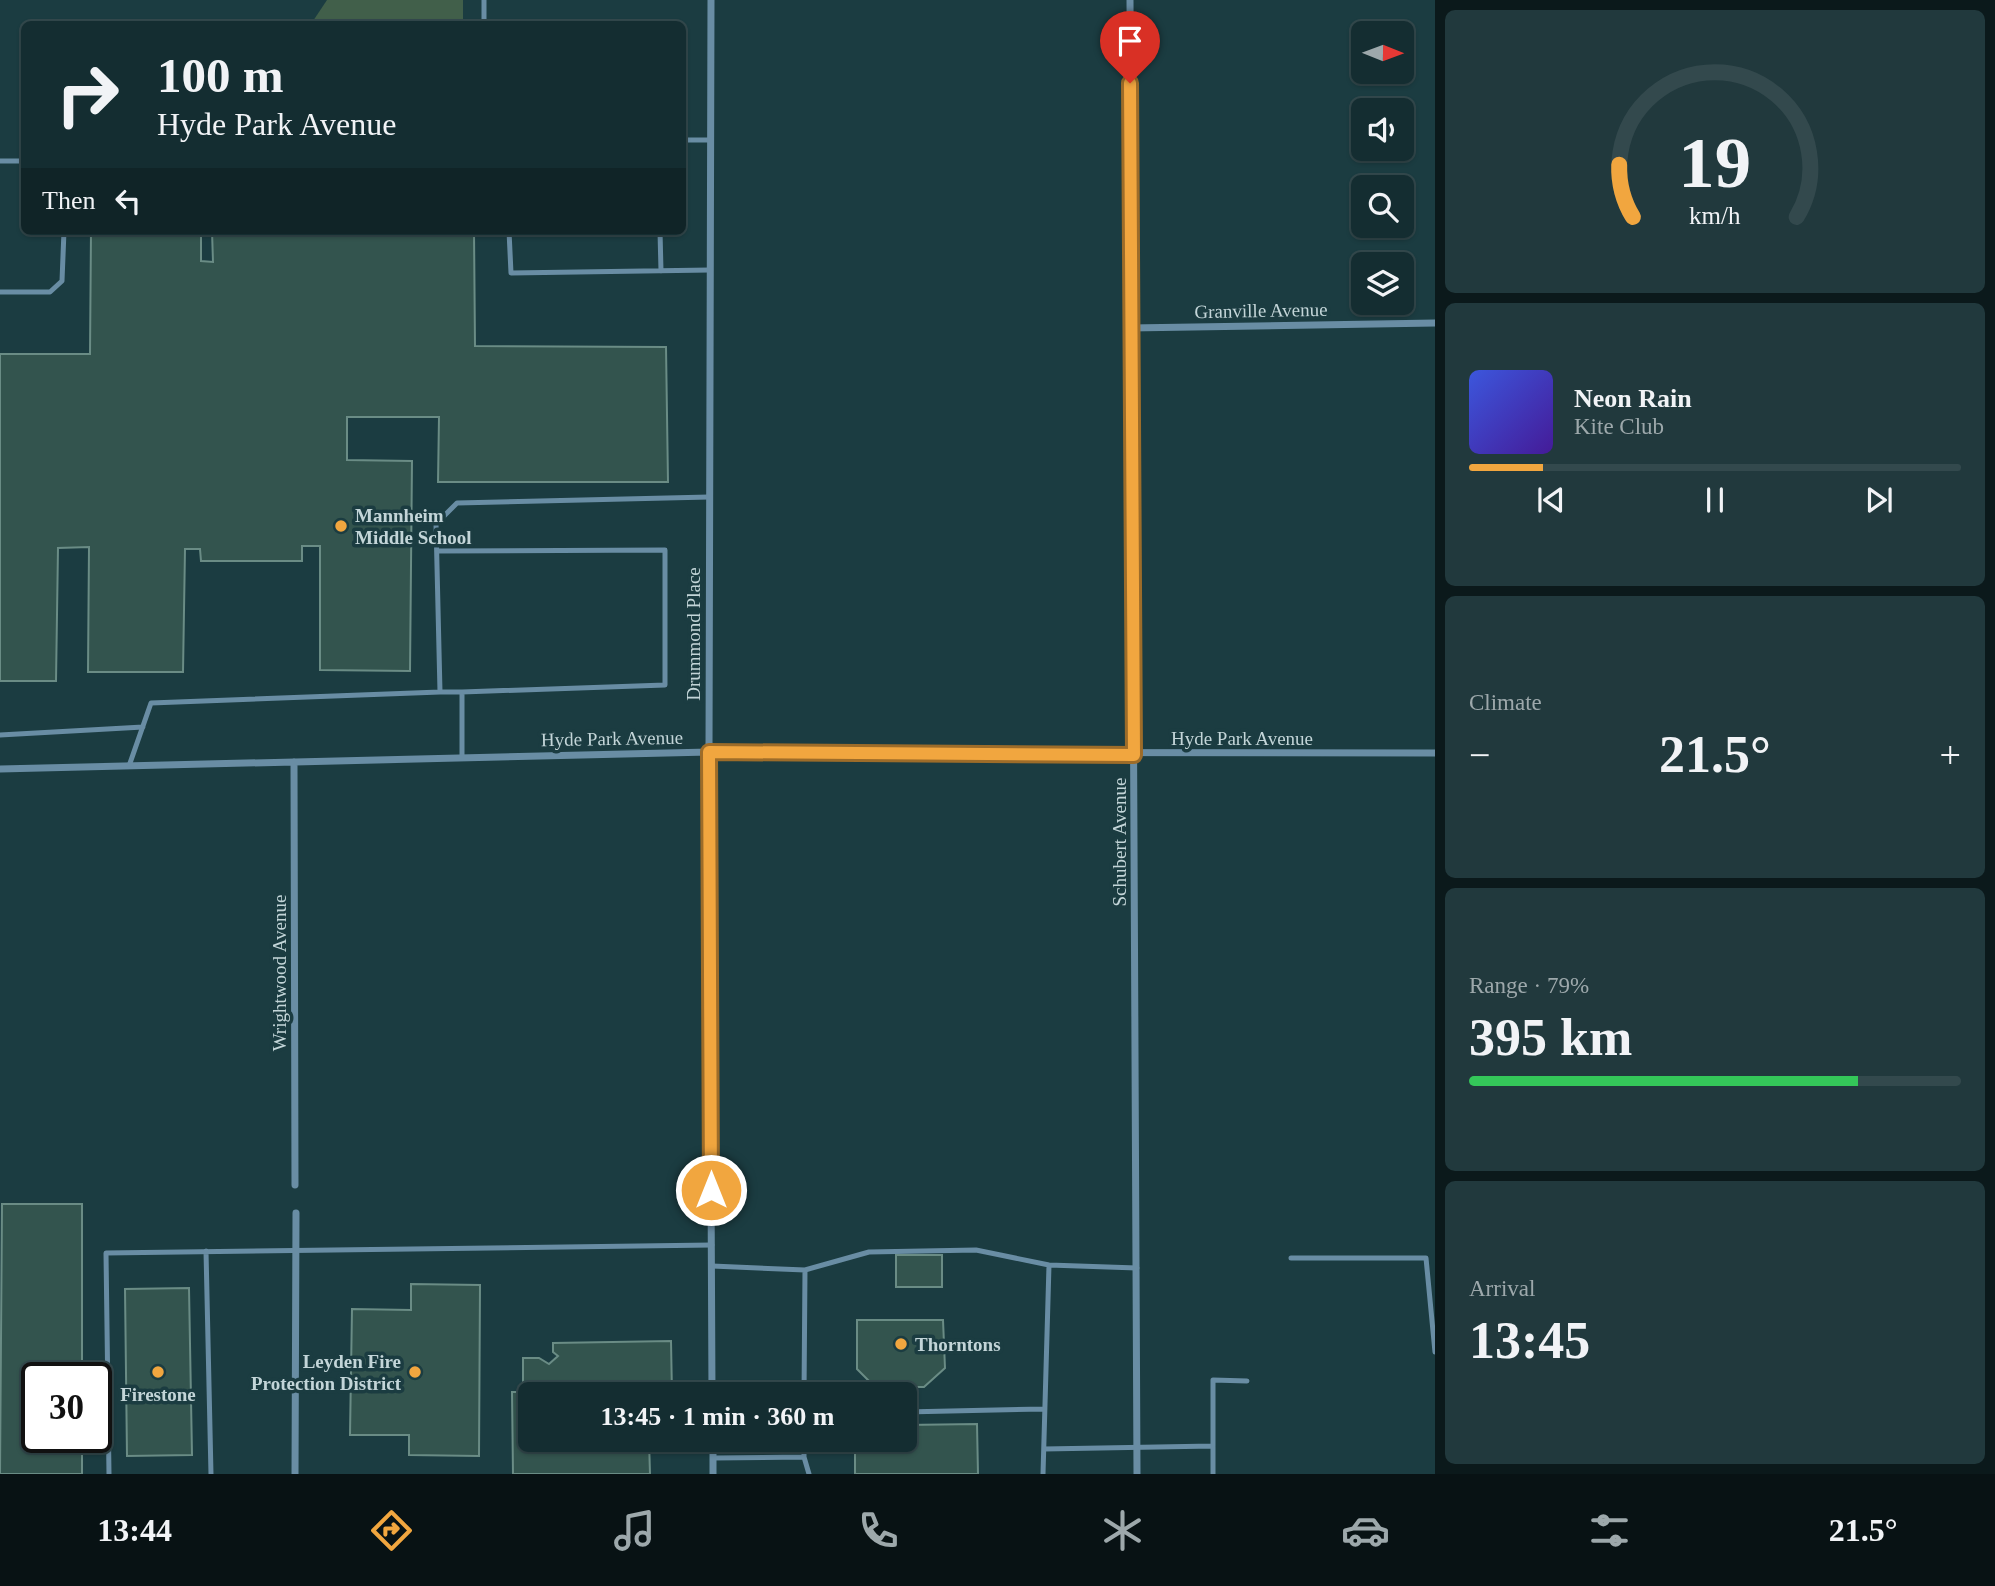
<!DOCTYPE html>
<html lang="en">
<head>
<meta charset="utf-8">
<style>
  :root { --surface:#142d31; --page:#21393d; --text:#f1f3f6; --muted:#9da8ab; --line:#33494d; --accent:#f1a63f }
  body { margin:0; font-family:Georgia,serif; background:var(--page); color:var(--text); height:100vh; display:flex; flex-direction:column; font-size:26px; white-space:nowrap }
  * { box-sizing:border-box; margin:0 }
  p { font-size:23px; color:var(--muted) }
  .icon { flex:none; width:38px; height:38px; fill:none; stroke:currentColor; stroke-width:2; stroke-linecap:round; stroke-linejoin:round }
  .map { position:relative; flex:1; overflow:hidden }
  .sheet { display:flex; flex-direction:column; gap:10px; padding:10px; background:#0b191b; width:560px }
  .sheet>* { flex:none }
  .top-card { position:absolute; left:21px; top:21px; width:665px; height:214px; border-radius:10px; box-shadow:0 2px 5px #0004,0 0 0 2px var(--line); background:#142d31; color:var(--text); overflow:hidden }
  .needle { width:46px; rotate:91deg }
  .controls { position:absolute; left:1351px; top:21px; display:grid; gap:14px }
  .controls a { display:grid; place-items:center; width:63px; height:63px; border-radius:10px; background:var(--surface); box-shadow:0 2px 5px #0004,0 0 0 2px var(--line); font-size:35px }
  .speed { position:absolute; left:21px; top:1362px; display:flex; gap:14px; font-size:35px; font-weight:700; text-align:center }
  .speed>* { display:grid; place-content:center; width:91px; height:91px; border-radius:50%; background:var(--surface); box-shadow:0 2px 5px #0004,0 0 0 2px var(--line); line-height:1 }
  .speed .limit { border:4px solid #111; border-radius:10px; background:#fff; color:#111 }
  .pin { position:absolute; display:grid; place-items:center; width:60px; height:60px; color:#fff; margin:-72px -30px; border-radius:50% 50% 50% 0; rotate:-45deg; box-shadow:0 0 7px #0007 }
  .pin .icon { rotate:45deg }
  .me { position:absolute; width:77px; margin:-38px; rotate:0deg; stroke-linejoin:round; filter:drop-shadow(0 0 5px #0008) }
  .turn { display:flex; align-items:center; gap:24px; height:147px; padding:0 21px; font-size:32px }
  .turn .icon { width:91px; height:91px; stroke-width:2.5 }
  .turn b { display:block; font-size:49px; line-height:60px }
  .then { display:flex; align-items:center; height:66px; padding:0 21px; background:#0003; gap:14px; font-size:26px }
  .big { font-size:52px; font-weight:600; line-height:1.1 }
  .sheet .card { flex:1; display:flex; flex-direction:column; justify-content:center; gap:10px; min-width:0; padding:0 24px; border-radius:10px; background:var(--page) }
  .sheet .dial { align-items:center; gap:0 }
  .dial svg { height:182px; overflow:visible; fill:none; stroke:var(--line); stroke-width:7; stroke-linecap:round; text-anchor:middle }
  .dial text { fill:var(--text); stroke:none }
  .song { display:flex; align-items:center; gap:21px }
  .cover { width:84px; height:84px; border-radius:10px; background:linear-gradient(135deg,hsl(230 70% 55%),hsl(260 70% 35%)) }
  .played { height:7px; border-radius:4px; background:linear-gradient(90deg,var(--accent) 15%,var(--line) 15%) }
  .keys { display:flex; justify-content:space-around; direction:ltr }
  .heat { display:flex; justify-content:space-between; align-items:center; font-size:38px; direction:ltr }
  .charge { height:10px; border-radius:5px; background:linear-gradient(90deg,#34c759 79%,var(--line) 0) }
  .trip { position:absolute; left:518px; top:1382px; width:399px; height:70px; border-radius:10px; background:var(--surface); box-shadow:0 2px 5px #0004,0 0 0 2px var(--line); font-weight:600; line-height:70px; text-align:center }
  .dock { display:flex; height:112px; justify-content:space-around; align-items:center; background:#081214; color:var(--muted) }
  .dock .icon { width:49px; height:49px }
  .dock .current { color:var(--accent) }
  .dock b { font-size:32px; color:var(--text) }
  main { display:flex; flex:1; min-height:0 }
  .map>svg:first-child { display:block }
</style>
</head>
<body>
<main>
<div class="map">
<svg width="1435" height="1474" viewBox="0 0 1435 1474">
  <rect width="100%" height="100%" fill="#1b3c41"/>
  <path fill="#415f4a" d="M327,0H463V24H311Z"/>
  <path fill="#33544e" stroke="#6a8c85" stroke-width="2" d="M91,231H201V261L213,262L212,231H474L475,346L666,347L668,482H438L439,417H347V460L412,461L410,671L320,670V546H302V561H201L200,549H185L183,672H88L89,547L58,548L56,681H0V354H90Z
    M2,1204H82V1377H37V1437H82V1474H0Z
    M896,1255H942V1287H896Z
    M411,1284L480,1285L479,1456L409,1455V1435H350L352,1309L411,1310Z
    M189,1288L192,1455L127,1456L125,1289Z
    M857,1320H943L945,1368L924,1387H875L857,1369Z
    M671,1341L672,1395H530V1440H667H649L650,1474H513L512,1392H523V1358H539L549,1364L558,1356L553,1352V1343Z
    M977,1424L978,1474H855V1440H905V1425Z"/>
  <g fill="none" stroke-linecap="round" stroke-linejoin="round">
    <path stroke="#698da4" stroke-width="5" d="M484,0V24
      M682,140H711
      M0,161H24
      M509,231L511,273L710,270
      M660,231L661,271
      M0,292H50L62,281L64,231
      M437,551L665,550V685L462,692
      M440,692L436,524L457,503L709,497
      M0,735L143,727
      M129,766L151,703L440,692H462V758
      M206,1251L211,1474
      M1291,1258H1426L1435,1352
      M712,1266L805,1270L869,1252L976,1250L1049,1265L1137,1268
      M804,1395L805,1270
      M905,1412L1045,1409
      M1044,1449L1213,1446
      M804,1457L809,1474
      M713,1458L804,1457V1440
      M109,1474L106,1253L712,1245
      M1043,1474L1049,1265
      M1213,1474V1380L1247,1381"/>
    <path stroke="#698da4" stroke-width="7" d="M711,0L709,752L712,1395
      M1130,0L1137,1474
      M1130,328L1435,323
      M294,762L295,1185
      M0,769L709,752L1435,753
      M713,1440V1474
      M295,1474L296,1213"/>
  </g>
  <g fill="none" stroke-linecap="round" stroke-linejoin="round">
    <defs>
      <path id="route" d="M711,1190L709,752L1134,755L1130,83"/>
    </defs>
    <use href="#route" stroke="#9d6c29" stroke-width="18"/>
    <use href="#route" stroke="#f1a63f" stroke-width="12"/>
  </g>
  <g fill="#f1a63f" stroke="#1b3c41" stroke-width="2.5">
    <circle cx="341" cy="526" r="7"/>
    <circle cx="901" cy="1344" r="7"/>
    <circle cx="158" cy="1372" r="7"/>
    <circle cx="415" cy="1372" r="7"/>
  </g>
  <g text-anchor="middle" stroke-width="7" stroke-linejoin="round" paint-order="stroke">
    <g font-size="19" fill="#c3d5d8" stroke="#1b3c41">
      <text transform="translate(1261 310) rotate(-1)" y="7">Granville Avenue</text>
      <text transform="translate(693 634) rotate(-90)" y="7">Drummond Place</text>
      <text transform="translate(612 738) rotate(-1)" y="7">Hyde Park Avenue</text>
      <text x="1242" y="745">Hyde Park Avenue</text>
      <text transform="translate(1119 842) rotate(-90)" y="7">Schubert Avenue</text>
      <text transform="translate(279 973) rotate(-90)" y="7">Wrightwood Avenue</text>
    </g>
    <g font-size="19" font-weight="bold" fill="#c3d5d8" stroke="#1b3c41" text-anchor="start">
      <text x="355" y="522">Mannheim<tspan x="355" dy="22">Middle School</tspan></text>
      <text x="915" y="1351">Thorntons</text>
      <text x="401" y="1368" text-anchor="end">Leyden Fire<tspan x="401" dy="22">Protection District</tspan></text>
      <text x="158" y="1401" text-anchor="middle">Firestone</text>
    </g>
  </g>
</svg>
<div class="controls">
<a><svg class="needle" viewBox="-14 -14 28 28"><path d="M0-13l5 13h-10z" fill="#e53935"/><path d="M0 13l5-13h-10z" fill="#9da8ab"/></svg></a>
<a><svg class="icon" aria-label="sound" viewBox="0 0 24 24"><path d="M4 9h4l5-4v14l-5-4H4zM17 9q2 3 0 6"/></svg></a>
<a><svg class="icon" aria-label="search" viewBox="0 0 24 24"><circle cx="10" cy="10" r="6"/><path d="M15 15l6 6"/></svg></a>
<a><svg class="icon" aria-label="layers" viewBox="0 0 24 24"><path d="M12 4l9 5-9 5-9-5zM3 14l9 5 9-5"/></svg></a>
</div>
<div class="speed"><div class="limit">30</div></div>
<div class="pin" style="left:1130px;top:83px;background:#d93025"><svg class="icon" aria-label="arrive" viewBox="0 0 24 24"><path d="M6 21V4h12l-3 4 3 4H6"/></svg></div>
<svg class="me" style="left:711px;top:1190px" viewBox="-20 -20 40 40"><circle r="17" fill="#f1a63f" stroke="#fff" stroke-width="3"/><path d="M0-11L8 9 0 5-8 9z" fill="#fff"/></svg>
<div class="trip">13:45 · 1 min · 360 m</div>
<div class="top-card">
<div class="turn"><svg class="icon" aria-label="right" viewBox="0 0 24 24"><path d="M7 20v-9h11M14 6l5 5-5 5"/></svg><div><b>100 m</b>Hyde Park Avenue</div></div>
<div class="then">Then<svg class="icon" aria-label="left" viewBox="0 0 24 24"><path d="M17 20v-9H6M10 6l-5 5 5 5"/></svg></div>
</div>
</div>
<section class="sheet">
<div class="card dial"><svg viewBox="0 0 100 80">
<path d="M14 69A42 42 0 1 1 86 69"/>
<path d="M14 69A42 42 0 0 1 8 46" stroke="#f1a63f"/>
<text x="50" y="56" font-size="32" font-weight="700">19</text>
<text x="50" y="72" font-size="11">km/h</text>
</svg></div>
<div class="card">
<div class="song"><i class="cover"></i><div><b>Neon Rain</b><p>Kite Club</p></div></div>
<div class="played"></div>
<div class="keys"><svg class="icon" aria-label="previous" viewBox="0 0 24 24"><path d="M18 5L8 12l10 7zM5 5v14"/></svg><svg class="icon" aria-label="pause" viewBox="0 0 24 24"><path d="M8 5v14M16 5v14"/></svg><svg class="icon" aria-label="next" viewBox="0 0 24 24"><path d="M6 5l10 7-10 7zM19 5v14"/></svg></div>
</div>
<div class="card"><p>Climate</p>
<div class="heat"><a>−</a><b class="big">21.5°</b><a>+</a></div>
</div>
<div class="card"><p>Range · 79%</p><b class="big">395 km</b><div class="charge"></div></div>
<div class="card"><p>Arrival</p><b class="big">13:45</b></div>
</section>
</main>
<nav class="dock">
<b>13:44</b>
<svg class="icon current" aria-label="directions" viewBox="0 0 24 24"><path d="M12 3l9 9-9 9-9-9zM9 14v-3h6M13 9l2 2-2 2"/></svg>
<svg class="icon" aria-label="music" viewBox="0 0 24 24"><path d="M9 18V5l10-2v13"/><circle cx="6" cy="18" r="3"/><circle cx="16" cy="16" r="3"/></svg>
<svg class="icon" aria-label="phone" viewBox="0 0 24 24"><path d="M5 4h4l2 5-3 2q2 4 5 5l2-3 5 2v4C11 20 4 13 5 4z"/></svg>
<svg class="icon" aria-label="climate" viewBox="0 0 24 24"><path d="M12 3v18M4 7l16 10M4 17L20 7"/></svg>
<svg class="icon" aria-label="car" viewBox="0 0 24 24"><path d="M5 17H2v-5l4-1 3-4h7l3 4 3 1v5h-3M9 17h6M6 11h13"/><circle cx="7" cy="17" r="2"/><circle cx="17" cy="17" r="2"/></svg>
<svg class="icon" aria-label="filters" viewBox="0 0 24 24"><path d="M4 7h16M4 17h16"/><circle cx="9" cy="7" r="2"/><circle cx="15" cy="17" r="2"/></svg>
<b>21.5°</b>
</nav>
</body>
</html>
